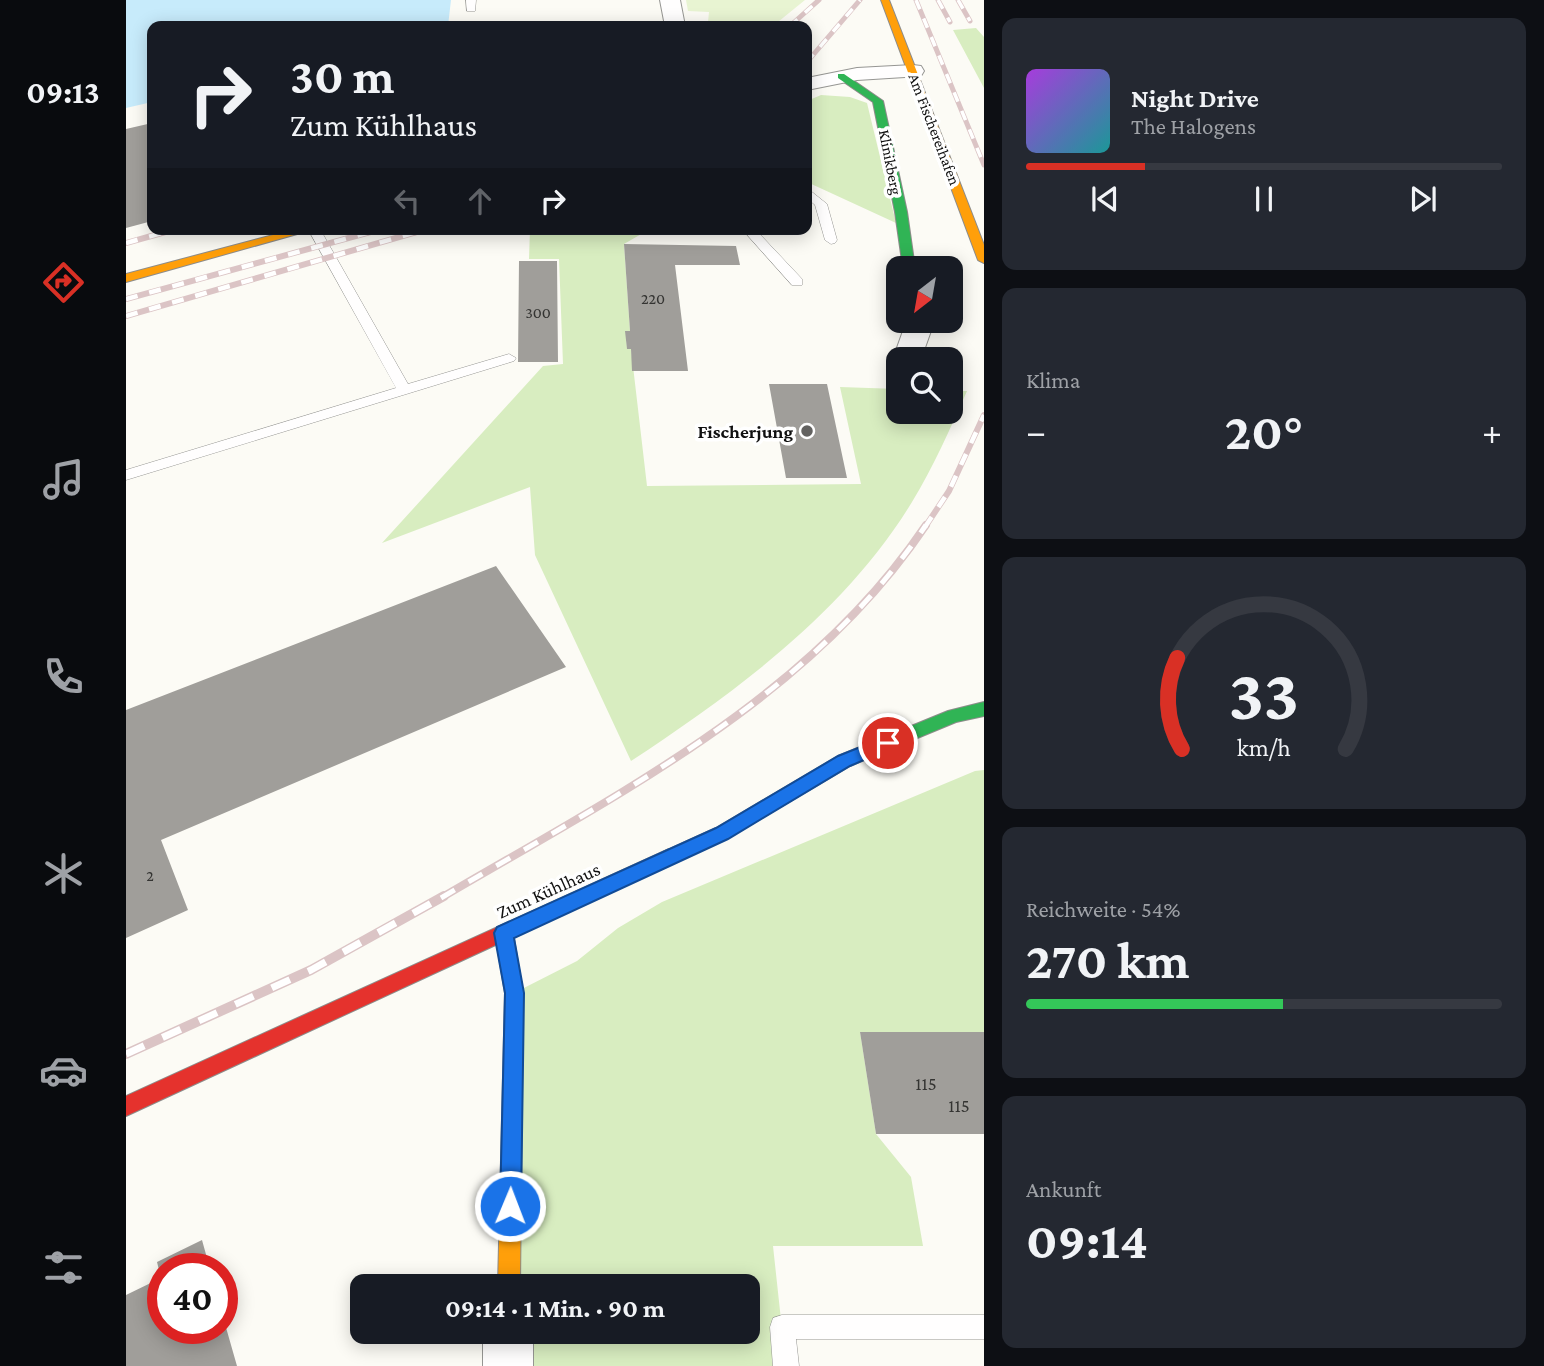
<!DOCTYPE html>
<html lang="de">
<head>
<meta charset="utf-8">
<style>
  :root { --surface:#171b24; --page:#242831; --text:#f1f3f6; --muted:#9ea1a6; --line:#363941; --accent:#d93025 }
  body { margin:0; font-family:"Crimson Pro",serif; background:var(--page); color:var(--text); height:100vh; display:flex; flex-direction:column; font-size:26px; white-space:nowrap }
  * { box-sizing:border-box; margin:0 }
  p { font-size:23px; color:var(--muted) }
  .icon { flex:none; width:38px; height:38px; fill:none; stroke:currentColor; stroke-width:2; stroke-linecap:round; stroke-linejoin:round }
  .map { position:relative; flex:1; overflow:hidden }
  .panel { display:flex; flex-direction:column; gap:18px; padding:18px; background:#0d0f14; width:560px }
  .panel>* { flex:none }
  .hud { position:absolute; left:21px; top:21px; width:665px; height:214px; border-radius:14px; box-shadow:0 4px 18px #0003; background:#171b24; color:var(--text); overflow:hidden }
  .needle { width:46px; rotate:211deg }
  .buttons { position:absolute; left:760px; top:256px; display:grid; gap:14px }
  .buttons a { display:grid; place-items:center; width:77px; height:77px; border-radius:14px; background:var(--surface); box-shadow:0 4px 18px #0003; font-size:35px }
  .speed { position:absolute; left:21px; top:1253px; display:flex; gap:14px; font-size:35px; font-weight:700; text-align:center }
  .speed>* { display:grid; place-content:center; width:91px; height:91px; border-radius:50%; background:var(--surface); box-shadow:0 4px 18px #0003; line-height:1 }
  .speed .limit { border:10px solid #d22; background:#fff; color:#111 }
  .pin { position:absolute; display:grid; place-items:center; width:60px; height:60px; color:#fff; margin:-30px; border:4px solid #fff; border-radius:50%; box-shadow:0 2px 7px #0007 }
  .me { position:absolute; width:77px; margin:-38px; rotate:1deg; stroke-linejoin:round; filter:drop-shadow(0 0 5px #0008) }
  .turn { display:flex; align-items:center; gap:24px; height:147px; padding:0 28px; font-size:32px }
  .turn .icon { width:91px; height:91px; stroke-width:2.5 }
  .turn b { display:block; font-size:49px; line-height:60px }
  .lanes { display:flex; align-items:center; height:66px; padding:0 28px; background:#0003; justify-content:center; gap:35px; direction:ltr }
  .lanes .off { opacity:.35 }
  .big { font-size:52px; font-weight:700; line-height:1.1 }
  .panel .widget { flex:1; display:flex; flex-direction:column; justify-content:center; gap:10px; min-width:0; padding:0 24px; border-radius:14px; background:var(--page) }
  .panel .dial { align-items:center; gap:0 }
  .dial svg { height:182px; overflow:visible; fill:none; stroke:var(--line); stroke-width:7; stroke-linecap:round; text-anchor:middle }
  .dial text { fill:var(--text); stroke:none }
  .song { display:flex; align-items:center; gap:21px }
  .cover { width:84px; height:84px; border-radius:10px; background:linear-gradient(135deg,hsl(280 70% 55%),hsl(180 70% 35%)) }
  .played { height:7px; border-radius:4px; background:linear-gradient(90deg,var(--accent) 25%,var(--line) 25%) }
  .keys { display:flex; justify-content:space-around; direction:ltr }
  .heat { display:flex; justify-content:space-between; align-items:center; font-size:38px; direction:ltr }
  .charge { height:10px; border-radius:5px; background:linear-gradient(90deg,#34c759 54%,var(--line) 0) }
  .trip { position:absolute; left:224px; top:1274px; width:410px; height:70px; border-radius:14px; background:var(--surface); box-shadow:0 4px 18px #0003; font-weight:700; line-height:70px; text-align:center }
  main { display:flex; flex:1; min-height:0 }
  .tabs { display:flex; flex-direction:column; width:126px; justify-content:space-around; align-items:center; background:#090b0e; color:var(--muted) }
  .tabs .icon { width:49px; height:49px }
  .tabs .selected { color:var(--accent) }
  .tabs b { font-size:32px; color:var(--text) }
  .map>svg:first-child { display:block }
</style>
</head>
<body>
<main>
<nav class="tabs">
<b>09:13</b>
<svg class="icon selected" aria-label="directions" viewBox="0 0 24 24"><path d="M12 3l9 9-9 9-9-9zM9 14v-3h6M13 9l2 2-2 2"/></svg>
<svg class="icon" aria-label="music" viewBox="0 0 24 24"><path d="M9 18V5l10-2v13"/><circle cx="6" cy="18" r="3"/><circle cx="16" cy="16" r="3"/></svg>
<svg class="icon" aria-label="phone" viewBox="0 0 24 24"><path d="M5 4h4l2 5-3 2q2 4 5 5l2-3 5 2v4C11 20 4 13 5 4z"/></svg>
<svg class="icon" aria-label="climate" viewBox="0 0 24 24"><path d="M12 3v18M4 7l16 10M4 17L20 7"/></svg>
<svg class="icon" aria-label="car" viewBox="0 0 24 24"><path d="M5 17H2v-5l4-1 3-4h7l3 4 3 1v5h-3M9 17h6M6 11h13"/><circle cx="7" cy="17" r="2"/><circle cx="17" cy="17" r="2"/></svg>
<svg class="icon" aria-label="filters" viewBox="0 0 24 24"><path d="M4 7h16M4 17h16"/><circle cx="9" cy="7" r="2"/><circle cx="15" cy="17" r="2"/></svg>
</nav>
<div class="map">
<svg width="858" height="1366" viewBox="0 0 858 1366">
  <rect width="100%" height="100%" fill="#fcfbf5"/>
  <path fill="#e8f4d2" d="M560,0H679L647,26H564L563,22H582L583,12L562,11Z"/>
  <path fill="#d8edc0" d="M850,28L858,37V88L827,30Z
    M695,95L724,97L741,103L770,223L681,182V101Z
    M404,229H524L498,244L504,331L500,332L501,349H505L521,486L735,484L714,387L772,389V411H824V391H841C824,429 808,466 786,502C719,612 611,691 505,761L409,555L404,487L256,543L417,366L437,364L433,259H403Z
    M858,770V1032H734L750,1134L785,1177L797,1246H647L660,1366H381L382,1332H621V1286H383L388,993L451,961L492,928L536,902L849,771Z"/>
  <path fill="#c7ebfb" d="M0,0H325L322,26H26V102L0,108Z"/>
  <path fill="#a09e9a" d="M26,123V221L0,228V129Z
    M565,229H592L593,235H566Z
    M498,244L610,246L614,265H549L562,371H506L505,349H501L499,331H504Z
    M393,261H431L432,362H392Z
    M643,384H701L721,478H660Z
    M370,566L440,667L35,840L62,910L0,938V710Z
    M734,1032H858V1134H750Z
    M76,1240L84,1269H37V1328H96L97,1317L111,1366H0V1295L35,1278L31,1262Z"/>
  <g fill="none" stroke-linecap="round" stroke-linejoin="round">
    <defs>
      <path id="lane" d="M340,0H350L349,11H341Z
        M681,188L701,204L711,240L709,243L705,244L699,240L689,205L681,198Z
        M182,229H194L282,384L383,354L390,358L388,361L0,480V470L270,388Z
        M616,229H629L676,279V285H666Z
        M656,1315H858V1339H670L673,1366H647L644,1327L647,1318Z"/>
      <path id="street" d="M534,0H554L559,26H539Z
        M787,65L795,66L798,71L795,76L731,80L681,90V78L731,68Z
        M778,320H804L806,328L795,359H772V365L767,359L778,328Z
        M357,1332H407V1366H357Z"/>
      <path id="fast" d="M712,74H718L757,101L781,212L789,268H777L769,212L747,102L712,78Z
        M858,702V716L830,722L724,766L602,838L549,862L543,865L537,862L534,857L537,852L590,828L712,756L822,711Z"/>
      <path id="slow" d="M755,0H763L858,245V263L852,260Z
        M170,229H189L0,282V274Z
        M378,925L384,927L387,933L397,993L394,1286H372L379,993L369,933L372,927Z"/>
      <path id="jam" d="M543,849L549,852L552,857L549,862L0,1116V1096Z"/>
    </defs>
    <use href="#lane" stroke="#969693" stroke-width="1"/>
    <use href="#street" stroke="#969693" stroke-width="2"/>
    <use href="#fast" stroke="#8d8c8a" stroke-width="2"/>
    <use href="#slow" stroke="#8d8c8a" stroke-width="2"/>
    <use href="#jam" stroke="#8d8c8a" stroke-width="2"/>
    <use href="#lane" fill="#fffefe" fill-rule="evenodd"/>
    <use href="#street" fill="#fffefe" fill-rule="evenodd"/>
    <use href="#fast" fill="#30b455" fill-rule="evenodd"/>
    <use href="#slow" fill="#ff9f0a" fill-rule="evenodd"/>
    <use href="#jam" fill="#e5322d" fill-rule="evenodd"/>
    <defs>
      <path id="rail-far3" d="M790,0L858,165
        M812,0L824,22
        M832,0L844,21
        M664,26L693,0
        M681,62L734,0
        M36,233L52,229
        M241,233L257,229
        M288,233L303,229"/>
      <path id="rail-far2" d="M0,243L43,231
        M0,299L248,231
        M0,316L294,231
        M799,527L823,491L858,415"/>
      <path id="rail-far1" d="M315,898C490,795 683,699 800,525"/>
      <path id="rail" d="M0,1054L185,970L318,896"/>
    </defs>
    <use href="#rail-far3" stroke="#dbc4c5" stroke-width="5"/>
    <use href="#rail-far2" stroke="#dbc4c5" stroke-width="6"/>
    <use href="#rail-far1" stroke="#dbc4c5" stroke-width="8"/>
    <use href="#rail" stroke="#dbc4c5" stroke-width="10"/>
    <use href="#rail-far3" stroke="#fff" stroke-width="3.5" stroke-dasharray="10" stroke-linecap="butt"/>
    <use href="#rail-far2" stroke="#fff" stroke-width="4.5" stroke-dasharray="12" stroke-linecap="butt"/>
    <use href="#rail-far1" stroke="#fff" stroke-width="5" stroke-dasharray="16" stroke-linecap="butt"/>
    <use href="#rail" stroke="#fff" stroke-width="7" stroke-dasharray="20" stroke-linecap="butt"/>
  </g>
  <path fill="#1a73e8" stroke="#114b97" stroke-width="2" d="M762,736L768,738L770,743L768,747L724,766L602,839L388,938L398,993L395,1206L392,1214L384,1217L377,1214L374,1206L379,993L368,933L371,927L590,828L712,756Z"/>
  <circle fill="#636260" stroke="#fff" stroke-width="2.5" cx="681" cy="431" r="7"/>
  <g text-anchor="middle" stroke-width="7" stroke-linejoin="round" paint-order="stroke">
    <g font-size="16" fill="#101010" stroke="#fff">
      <text transform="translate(809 129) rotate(69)" y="6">Am Fischereihafen</text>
      <text transform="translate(765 162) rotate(79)" y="6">Klinikberg</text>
    </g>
    <g font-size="16" fill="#343432">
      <text x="527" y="304">220</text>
      <text x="412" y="318">300</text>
      <text x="24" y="881">2</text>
    </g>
    <g font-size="19" font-weight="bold" fill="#101010" stroke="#fff" text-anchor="end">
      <text x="667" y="438">Fischerjung</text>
    </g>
    <g font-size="19" fill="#101010" stroke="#fff">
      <text transform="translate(422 890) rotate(-24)" y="7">Zum Kühlhaus</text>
    </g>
    <g font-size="19" fill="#343432">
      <text x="800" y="1090">115</text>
      <text x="833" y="1112">115</text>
    </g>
  </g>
</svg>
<div class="buttons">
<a><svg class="needle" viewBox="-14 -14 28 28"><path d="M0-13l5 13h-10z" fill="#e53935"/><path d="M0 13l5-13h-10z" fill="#9ea1a6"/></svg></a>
<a><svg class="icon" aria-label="search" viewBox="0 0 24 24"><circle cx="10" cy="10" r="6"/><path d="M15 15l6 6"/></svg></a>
</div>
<div class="speed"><div class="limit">40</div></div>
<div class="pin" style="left:762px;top:743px;background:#d93025"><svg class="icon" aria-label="arrive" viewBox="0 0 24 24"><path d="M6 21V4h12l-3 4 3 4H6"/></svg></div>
<svg class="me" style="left:384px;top:1206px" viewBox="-20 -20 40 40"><circle r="17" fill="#1a73e8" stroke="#fff" stroke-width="3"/><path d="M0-11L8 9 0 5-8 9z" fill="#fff"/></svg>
<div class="trip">09:14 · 1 Min. · 90 m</div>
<div class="hud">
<div class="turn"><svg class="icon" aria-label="right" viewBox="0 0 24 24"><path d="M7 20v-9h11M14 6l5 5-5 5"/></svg><div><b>30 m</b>Zum Kühlhaus</div></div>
<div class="lanes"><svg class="icon off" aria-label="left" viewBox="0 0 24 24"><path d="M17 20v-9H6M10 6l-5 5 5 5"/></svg><svg class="icon off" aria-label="ahead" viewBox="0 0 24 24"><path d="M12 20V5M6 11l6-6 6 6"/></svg><svg class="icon" aria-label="right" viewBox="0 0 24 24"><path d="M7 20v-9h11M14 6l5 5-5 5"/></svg></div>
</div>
</div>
<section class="panel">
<div class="widget">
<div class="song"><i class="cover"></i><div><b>Night Drive</b><p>The Halogens</p></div></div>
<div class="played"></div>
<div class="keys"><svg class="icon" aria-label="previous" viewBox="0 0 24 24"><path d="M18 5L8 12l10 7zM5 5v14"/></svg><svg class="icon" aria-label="pause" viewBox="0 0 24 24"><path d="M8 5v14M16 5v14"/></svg><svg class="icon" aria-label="next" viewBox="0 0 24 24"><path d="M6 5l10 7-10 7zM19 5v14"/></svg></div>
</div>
<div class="widget"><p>Klima</p>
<div class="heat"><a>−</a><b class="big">20°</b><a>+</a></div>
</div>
<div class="widget dial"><svg viewBox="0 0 100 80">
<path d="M14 69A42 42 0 1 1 86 69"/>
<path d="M14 69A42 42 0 0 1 12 29" stroke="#d93025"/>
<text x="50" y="56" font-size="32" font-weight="700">33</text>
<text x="50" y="72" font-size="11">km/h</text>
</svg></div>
<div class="widget"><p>Reichweite · 54%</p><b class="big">270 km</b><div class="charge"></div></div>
<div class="widget"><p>Ankunft</p><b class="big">09:14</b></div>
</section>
</main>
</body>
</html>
